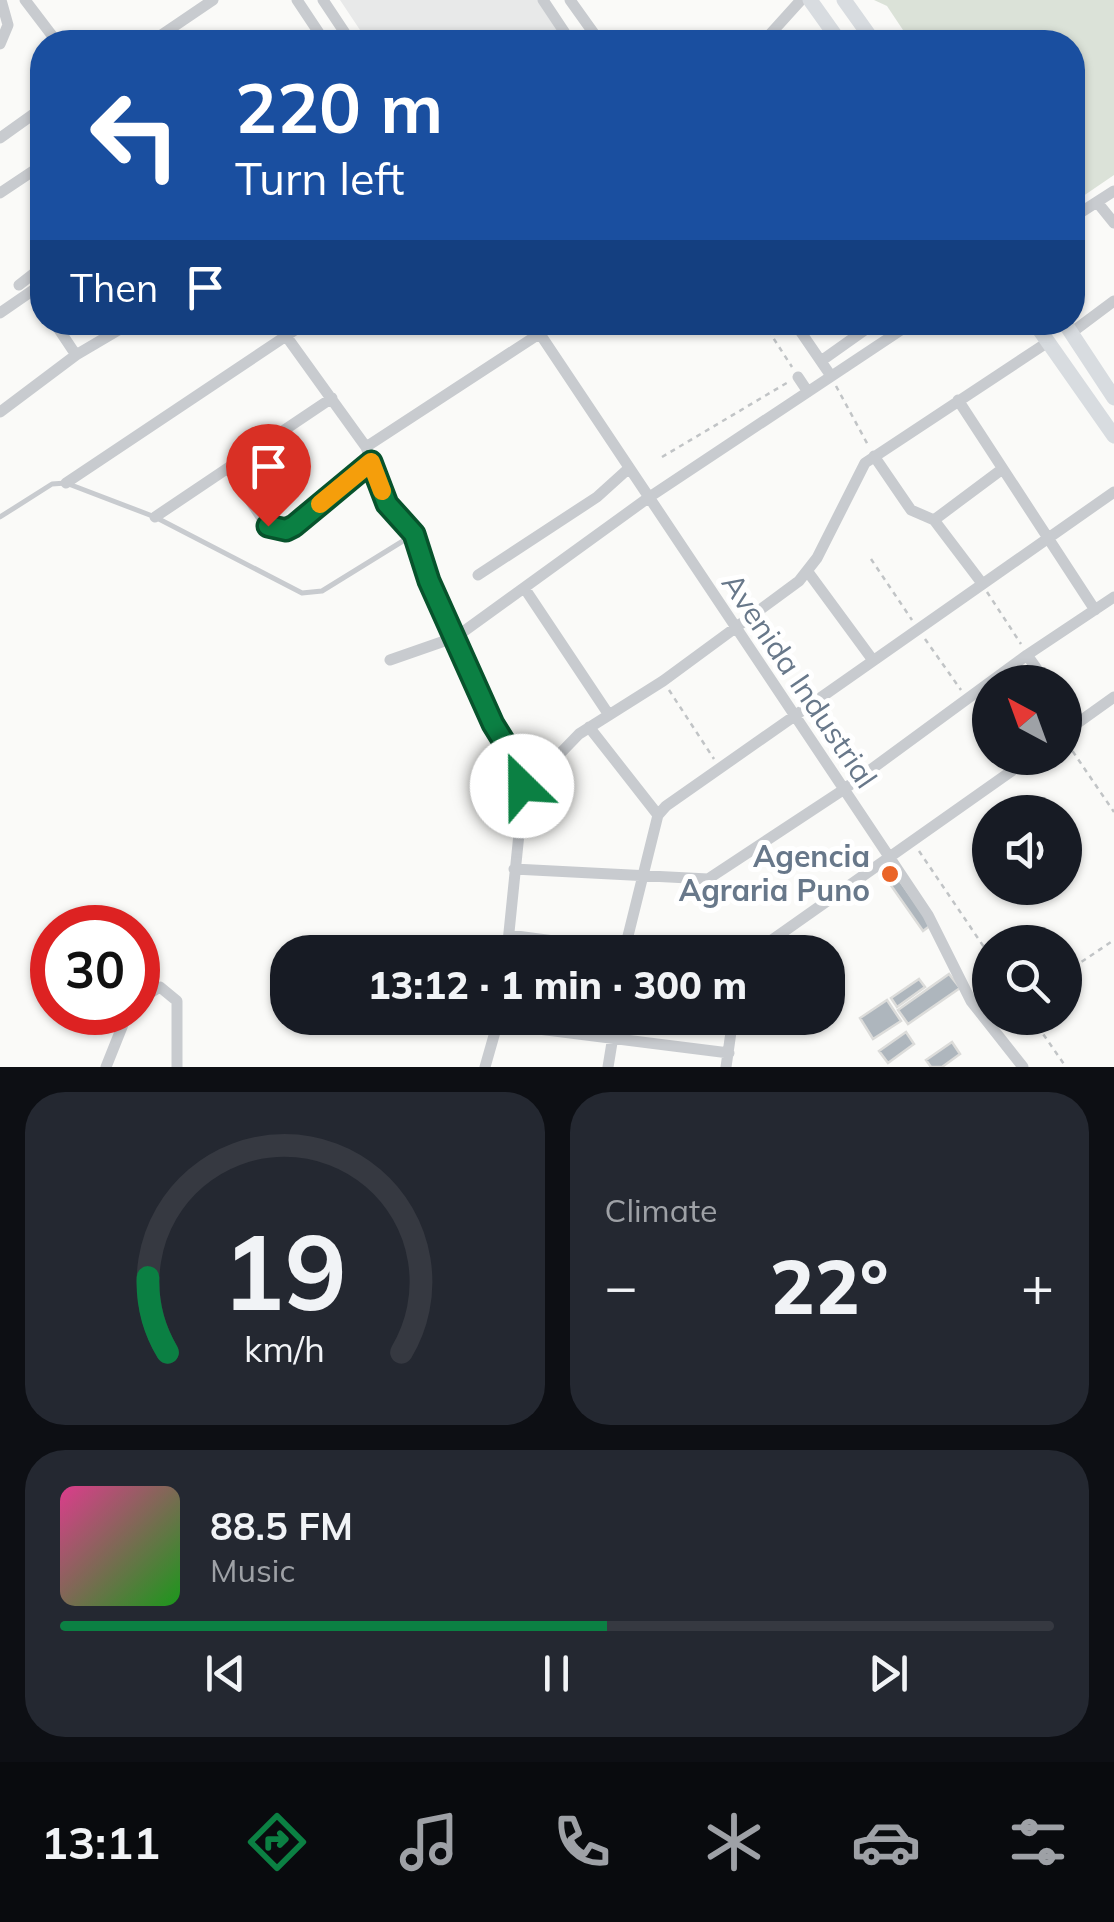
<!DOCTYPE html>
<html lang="en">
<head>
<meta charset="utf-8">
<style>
  :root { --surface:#171b24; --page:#242831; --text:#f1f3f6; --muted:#9ea1a6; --line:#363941; --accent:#0b8043 }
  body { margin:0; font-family:Mulish,sans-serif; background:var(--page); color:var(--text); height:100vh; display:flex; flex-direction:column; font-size:38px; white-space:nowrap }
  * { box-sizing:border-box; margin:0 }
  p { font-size:32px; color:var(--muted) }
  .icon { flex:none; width:55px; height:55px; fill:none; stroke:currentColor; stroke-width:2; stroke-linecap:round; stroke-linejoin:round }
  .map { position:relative; height:1067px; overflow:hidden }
  .side { display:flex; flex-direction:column; gap:25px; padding:25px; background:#0d0f14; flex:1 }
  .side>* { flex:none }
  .banner { position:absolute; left:30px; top:30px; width:1055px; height:305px; border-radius:40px; box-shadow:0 2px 8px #0004; background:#1a4fa0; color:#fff; overflow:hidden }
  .needle { width:65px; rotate:319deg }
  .fabs { position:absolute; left:972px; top:665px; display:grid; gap:20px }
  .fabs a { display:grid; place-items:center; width:110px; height:110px; border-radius:50%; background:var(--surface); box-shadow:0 2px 8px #0004; font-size:50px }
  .speed { position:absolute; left:30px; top:905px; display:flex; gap:20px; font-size:50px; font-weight:700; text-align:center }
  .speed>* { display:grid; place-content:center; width:130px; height:130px; border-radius:50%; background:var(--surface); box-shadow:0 2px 8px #0004; line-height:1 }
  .speed .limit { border:15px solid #d22; background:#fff; color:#111 }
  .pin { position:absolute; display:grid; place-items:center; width:85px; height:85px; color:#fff; margin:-102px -42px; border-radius:50% 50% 50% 0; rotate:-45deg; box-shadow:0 0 10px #0007 }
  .pin .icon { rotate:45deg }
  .me { position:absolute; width:110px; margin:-55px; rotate:337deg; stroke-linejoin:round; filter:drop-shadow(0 0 8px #0008) }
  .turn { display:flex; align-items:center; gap:35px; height:210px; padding:0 40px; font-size:45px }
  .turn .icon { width:130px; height:130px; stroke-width:2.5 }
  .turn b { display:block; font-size:70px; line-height:85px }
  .then { display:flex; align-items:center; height:95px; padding:0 40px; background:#0003; gap:20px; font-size:38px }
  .big { font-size:75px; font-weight:800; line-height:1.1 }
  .side .card { flex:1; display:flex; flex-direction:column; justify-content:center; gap:15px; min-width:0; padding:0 35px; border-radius:40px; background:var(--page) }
  .side .dial { align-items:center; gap:0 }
  .dial svg { height:260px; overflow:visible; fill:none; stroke:var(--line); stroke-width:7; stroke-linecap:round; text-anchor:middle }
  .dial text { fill:var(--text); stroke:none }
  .song { display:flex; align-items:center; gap:30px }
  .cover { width:120px; height:120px; border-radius:15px; background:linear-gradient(135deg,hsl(330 70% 55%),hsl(120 70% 35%)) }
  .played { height:10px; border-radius:5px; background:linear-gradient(90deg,var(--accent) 55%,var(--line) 55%) }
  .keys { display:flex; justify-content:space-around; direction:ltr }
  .heat { display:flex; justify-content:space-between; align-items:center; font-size:55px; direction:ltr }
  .side .tiles { flex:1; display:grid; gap:25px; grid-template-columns:1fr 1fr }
  .card:last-child { grid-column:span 2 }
  .trip { position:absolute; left:270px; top:935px; width:575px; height:100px; border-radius:40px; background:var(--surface); box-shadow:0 2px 8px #0004; font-weight:800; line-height:100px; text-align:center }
  .dock { display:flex; height:160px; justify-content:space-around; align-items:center; background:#090b0e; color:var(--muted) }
  .dock .icon { width:70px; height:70px }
  .dock .on { color:var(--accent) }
  .dock b { font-size:45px; color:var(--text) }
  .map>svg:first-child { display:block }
</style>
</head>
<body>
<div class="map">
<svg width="1114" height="1067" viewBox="0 0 1114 1067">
  <rect width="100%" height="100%" fill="#fafaf8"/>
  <path fill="#e8e9e9" d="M340,0H543L571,42H368Z"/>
  <path fill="#dbe2d8" d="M874,0H1114V175L1073,203L1072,42H911L887,6Z"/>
  <path fill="#aeb6bd" stroke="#dcdcda" stroke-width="2.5" d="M898,878L931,925L923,931L890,884Z
    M949,974L960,988L908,1024L898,1010Z
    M919,979L925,987L897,1007L891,998Z
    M887,1000L901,1021L873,1039L860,1018Z
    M906,1032L914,1044L888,1063L879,1051Z
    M952,1042L960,1054L942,1067H931L926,1060Z"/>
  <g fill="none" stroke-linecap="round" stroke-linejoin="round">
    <path stroke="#c1c4c6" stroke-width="2.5" stroke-dasharray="5 5" stroke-linecap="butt" d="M763,322L792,367
      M836,386L868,445
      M662,457L790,381
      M871,559L912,620
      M987,592L1021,644
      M925,639L961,690
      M669,690L714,759
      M1067,743L1114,812
      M919,851L990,956
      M1065,973L1114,940
      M1032,1018L1066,1067
      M1001,1024L1008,1018"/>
    <path stroke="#c8cbcf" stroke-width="5" d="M0,517L52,484L66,483L155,517L302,593L322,591L411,536"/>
    <path stroke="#c8cbcf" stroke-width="11" d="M25,0L57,42
      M297,0L325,42
      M323,0L351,42
      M543,0L571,42
      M570,0L600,42
      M151,42L213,0
      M763,42L801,0
      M0,44L8,25L1,0
      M0,138L42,108
      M0,193L42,165
      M1097,202L1114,223
      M1072,218L1114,191
      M19,285L42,267
      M32,291L42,307
      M0,313L42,284
      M54,322L76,355
      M276,322L366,447L387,504L414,535L429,581L518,769L521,814L507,952
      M532,322L928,915L971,1001L1023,1067
      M794,322L831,376
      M1071,333L1114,301
      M821,361L876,322
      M798,377L808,392
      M958,400L1095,610
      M0,412L76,355L132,322
      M366,447L539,334
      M874,456L911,510L934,520L1001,470
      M230,470L267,526L286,530L371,461
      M66,483L307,322
      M155,517L332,398
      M934,520L981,582
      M808,572L872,659
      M478,575L597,497L628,469
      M525,589L609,715
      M1027,655L1046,682
      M390,660L456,637L648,498L913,322
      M589,727L658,815
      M1065,732L1114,697
      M518,769L548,766L579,734L663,681L799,581L817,558L865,463L1048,342
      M514,869L708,879L843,790L1027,655L1114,597
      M509,935L636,952
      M624,952L658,815L666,806L1114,492
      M755,952L1030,758
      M138,1000L160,987L177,1001V1067
      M498,1024L729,1053
      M106,1067L128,1012
      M485,1067L499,1018
      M608,1067L616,1018
      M726,1067L733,1018"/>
    <path stroke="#d8dce0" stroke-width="15" d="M810,0L840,42
      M844,0L874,42
      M1034,322L1114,436
      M1064,322L1114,398"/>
  </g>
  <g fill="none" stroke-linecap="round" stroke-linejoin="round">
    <defs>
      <path id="route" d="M268,526L286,530L294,526L371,462L387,504L414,534L429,581L493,724L514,758L522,786"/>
    </defs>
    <use href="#route" stroke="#07532c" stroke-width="25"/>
    <use href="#route" stroke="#0b8043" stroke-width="18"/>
    <path stroke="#f59e0b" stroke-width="18" d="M320,504L371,462L382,491"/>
  </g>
  <circle fill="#ea6427" stroke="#fff" stroke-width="4" cx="890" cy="874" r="10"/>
  <g text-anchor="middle" stroke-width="10" stroke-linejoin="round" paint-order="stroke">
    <g font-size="30" fill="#68788a" stroke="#fff">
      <text transform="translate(799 681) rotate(56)" y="10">Avenida Industrial</text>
    </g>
    <g font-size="30" font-weight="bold" fill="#68788a" stroke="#fff" text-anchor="end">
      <text x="870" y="867">Agencia<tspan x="870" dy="34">Agraria Puno</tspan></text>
    </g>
  </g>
</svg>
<div class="fabs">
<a><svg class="needle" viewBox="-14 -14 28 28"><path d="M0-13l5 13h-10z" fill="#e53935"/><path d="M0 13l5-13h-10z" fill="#9ea1a6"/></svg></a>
<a><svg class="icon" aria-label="sound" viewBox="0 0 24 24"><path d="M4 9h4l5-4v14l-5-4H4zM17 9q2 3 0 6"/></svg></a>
<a><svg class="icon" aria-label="search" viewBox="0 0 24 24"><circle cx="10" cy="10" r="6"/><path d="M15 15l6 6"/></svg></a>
</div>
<div class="speed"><div class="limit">30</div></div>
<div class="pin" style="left:268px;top:526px;background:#d93025"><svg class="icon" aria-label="arrive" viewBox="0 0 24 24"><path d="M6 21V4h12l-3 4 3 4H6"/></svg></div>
<svg class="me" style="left:522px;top:786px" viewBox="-20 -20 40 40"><circle r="19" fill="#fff"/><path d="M0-13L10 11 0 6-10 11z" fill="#0b8043"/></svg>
<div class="trip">13:12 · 1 min · 300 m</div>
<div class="banner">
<div class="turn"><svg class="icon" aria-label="left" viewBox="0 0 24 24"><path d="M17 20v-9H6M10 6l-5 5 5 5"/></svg><div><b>220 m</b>Turn left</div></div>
<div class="then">Then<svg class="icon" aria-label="arrive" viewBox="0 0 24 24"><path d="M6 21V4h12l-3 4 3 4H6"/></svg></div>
</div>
</div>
<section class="side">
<div class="tiles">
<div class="card dial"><svg viewBox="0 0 100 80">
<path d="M14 69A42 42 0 1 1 86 69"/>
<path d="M14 69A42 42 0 0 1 8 46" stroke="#0b8043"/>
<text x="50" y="56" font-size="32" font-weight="700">19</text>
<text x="50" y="72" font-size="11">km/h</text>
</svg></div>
<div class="card"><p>Climate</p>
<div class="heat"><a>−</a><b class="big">22°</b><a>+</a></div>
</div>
<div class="card">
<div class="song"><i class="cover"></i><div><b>88.5 FM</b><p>Music</p></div></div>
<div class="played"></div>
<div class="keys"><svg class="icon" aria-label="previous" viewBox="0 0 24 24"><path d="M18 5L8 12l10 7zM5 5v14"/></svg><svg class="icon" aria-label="pause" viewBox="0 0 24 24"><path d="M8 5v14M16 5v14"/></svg><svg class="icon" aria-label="next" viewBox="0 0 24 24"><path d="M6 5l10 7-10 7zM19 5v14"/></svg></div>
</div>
</div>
</section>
<nav class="dock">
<b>13:11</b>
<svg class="icon on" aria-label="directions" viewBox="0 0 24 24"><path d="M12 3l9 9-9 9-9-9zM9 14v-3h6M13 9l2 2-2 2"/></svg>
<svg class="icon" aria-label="music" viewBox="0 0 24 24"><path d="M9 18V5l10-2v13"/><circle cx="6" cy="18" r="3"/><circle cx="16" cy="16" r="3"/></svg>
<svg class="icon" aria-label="phone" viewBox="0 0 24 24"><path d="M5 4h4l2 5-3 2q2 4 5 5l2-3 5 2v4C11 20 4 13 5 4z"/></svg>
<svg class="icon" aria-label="climate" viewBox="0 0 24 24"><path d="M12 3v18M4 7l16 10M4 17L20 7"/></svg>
<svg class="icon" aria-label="car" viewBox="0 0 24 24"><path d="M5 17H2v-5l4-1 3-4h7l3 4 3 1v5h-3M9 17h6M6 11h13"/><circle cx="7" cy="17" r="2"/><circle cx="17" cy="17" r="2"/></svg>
<svg class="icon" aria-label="filters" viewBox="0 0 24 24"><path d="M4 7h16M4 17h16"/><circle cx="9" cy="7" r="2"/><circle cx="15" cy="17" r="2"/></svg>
</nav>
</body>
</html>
